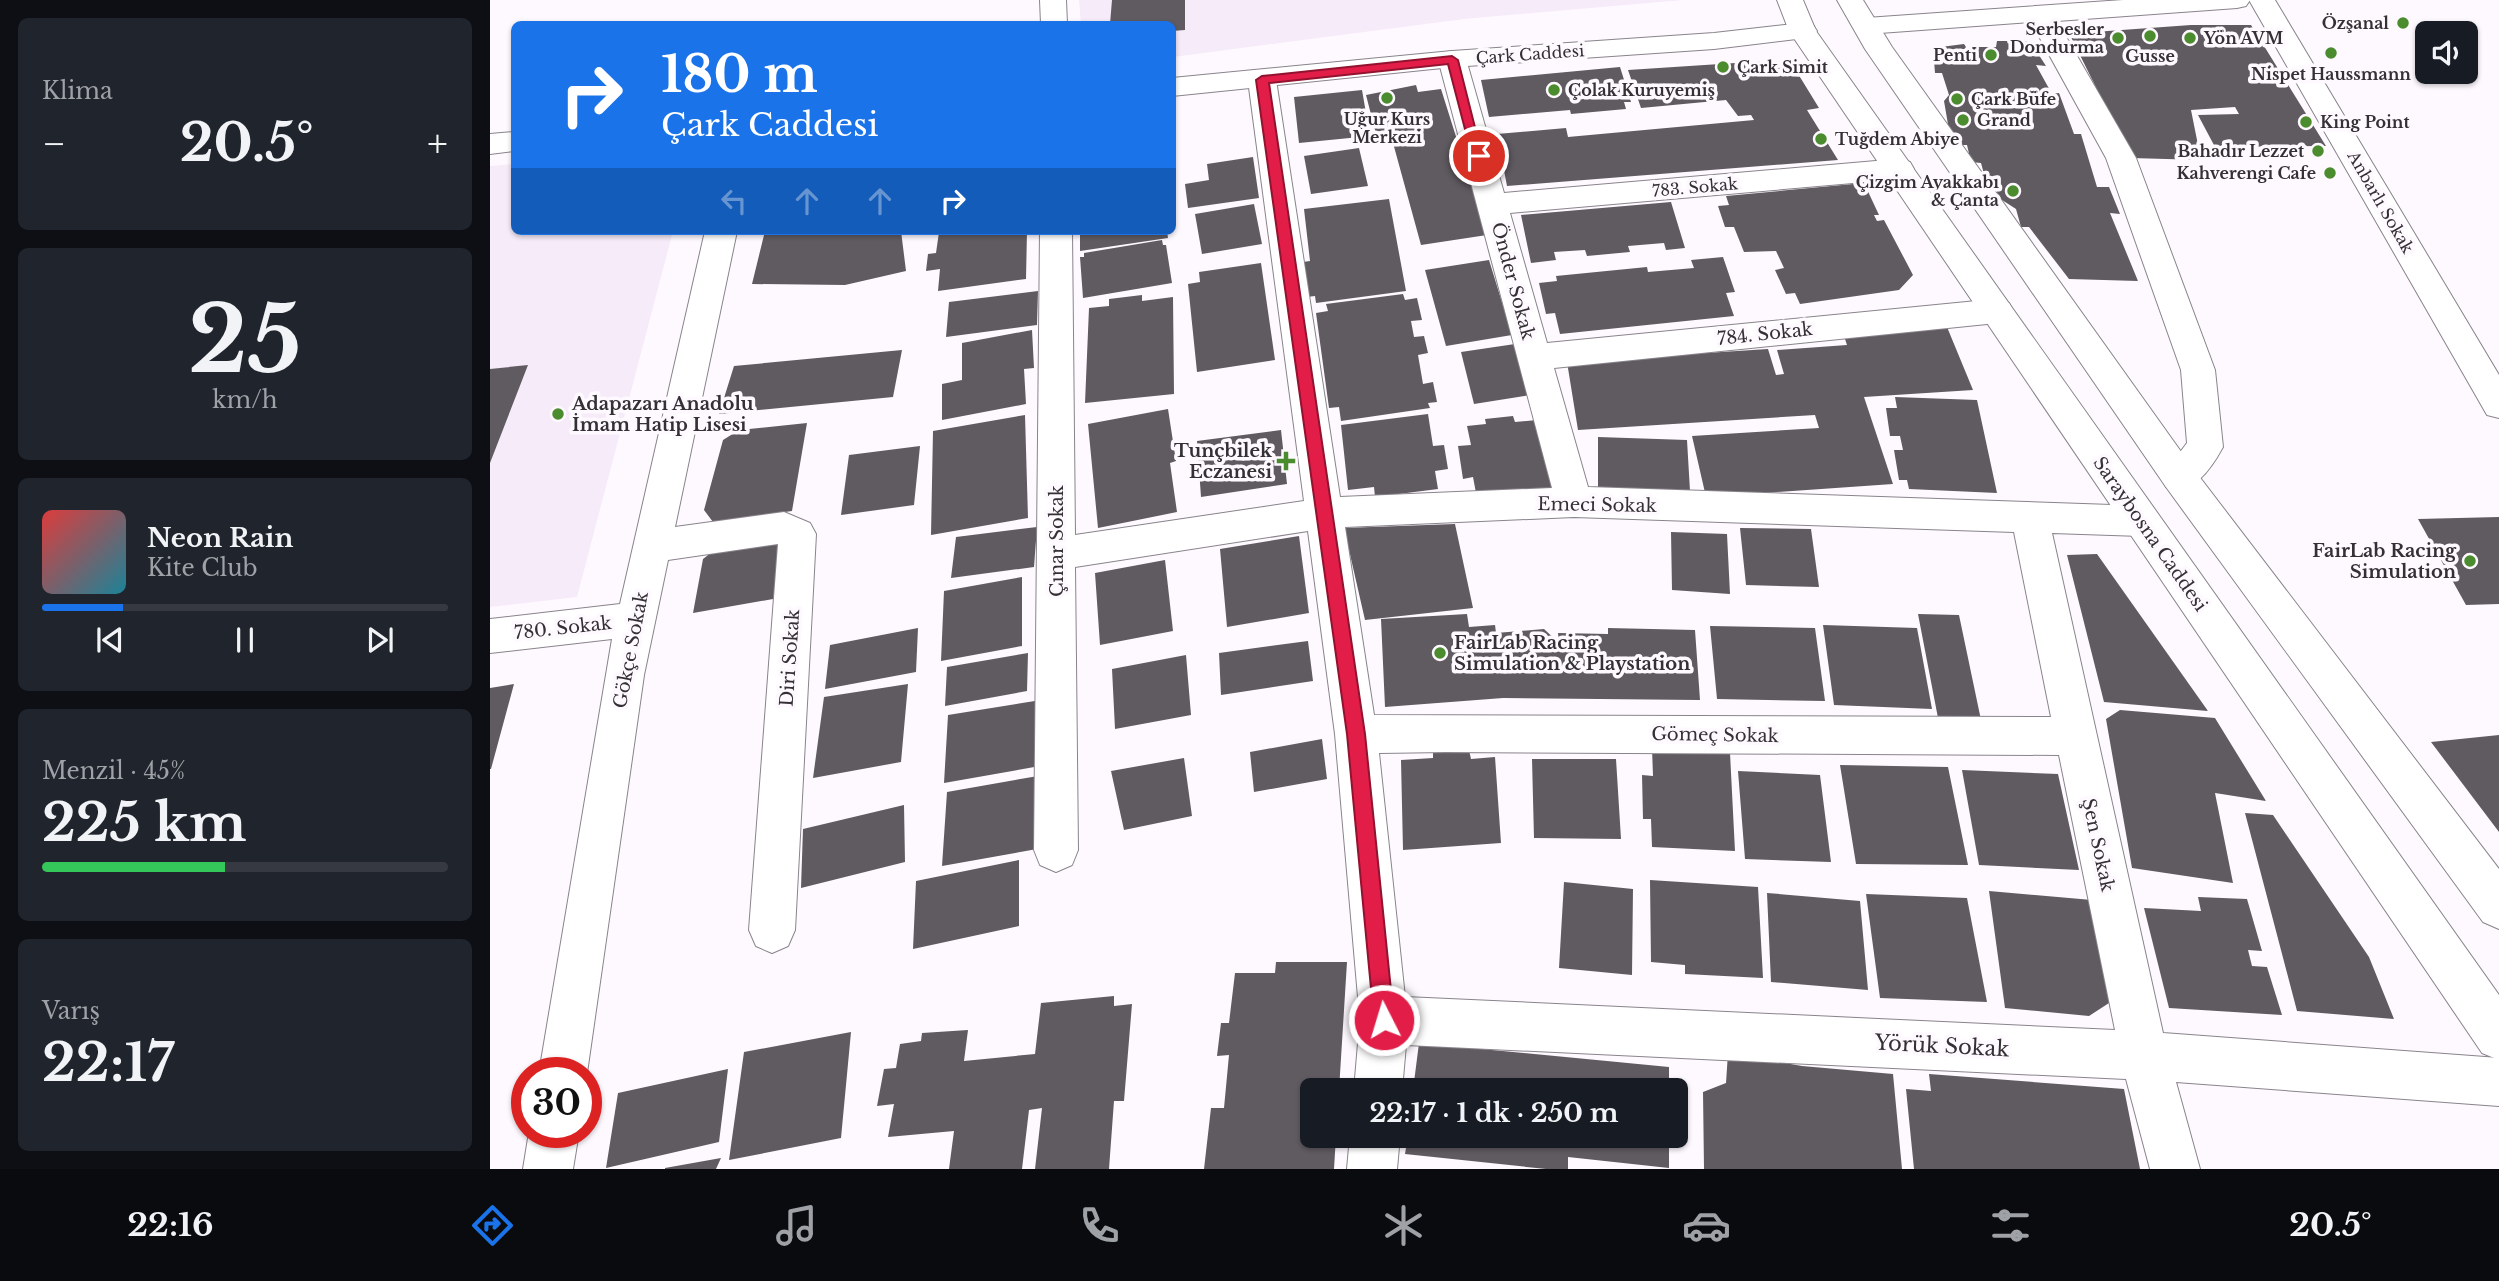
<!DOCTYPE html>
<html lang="tr">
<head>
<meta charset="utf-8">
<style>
  :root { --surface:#171b24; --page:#20242c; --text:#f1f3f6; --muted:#9ea1a6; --line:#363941; --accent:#1a73e8 }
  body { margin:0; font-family:"Libre Baskerville",serif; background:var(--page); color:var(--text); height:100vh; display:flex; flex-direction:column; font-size:26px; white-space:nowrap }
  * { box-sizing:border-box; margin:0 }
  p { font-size:23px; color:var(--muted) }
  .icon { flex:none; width:38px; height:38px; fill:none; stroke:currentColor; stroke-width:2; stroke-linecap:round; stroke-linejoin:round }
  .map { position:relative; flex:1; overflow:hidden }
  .details { display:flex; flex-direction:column; gap:18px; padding:18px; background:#0d0f14; width:490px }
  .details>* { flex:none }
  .guide { position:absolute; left:21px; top:21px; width:665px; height:214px; border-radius:10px; box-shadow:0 2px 5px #0004; background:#1a73e8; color:#fff; overflow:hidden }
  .controls { position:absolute; left:1925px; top:21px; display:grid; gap:14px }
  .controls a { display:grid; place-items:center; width:63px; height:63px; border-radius:10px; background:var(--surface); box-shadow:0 2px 5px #0004; font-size:35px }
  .speed { position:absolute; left:21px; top:1057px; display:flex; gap:14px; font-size:35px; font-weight:700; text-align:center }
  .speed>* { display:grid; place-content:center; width:91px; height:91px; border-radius:50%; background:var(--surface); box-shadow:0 2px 5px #0004; line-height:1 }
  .speed .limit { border:10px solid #d22; background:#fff; color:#111 }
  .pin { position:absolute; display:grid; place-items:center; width:60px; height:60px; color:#fff; margin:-30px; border:4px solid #fff; border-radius:50%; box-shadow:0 2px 7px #0007 }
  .me { position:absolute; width:77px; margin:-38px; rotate:355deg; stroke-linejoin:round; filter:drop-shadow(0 0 5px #0008) }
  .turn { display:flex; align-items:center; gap:24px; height:147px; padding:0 35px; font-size:32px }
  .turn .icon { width:91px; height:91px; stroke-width:2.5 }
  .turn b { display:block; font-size:49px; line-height:60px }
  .lanes { display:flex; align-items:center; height:66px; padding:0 35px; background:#0003; justify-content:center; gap:35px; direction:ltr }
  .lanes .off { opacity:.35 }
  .big { font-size:52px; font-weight:700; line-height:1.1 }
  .details .widget { flex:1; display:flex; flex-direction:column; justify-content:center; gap:10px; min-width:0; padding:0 24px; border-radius:10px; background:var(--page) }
  .details .dial { align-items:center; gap:0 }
  .dial b { font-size:91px; line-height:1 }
  .song { display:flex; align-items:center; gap:21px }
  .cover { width:84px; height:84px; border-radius:10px; background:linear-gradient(135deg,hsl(0 70% 55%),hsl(190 70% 35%)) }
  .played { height:7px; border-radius:4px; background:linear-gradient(90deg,var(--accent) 20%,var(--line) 20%) }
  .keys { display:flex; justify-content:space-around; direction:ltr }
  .heat { display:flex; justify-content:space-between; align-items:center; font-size:38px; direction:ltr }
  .charge { height:10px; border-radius:5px; background:linear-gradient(90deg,#34c759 45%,var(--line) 0) }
  .trip { position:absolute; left:810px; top:1078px; width:388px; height:70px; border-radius:10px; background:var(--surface); box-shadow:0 2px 5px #0004; font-weight:700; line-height:70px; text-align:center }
  .tab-bar { display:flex; height:112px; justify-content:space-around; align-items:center; background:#090b0e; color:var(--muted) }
  .tab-bar .icon { width:49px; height:49px }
  .tab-bar .active { color:var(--accent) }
  .tab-bar b { font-size:32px; color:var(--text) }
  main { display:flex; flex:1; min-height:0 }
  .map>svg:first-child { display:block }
</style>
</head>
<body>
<main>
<section class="details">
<div class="widget"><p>Klima</p>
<div class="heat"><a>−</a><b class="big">20.5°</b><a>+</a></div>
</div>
<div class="widget dial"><b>25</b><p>km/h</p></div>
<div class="widget">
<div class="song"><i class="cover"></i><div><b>Neon Rain</b><p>Kite Club</p></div></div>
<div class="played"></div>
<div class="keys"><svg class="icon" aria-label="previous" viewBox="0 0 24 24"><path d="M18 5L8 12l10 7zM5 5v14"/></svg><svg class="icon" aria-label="pause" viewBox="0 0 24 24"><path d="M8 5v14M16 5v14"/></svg><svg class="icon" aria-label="next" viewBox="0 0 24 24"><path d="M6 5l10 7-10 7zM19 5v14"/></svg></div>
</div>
<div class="widget"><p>Menzil · 45%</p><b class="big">225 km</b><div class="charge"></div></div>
<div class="widget"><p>Varış</p><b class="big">22:17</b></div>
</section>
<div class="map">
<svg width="2009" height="1169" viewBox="0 0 2009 1169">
  <rect width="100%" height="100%" fill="#fef9ff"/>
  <path fill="#f6ebf9" d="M589,0H1193L974,19L683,57L682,24H591Z
    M24,164V231H183L87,597L0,607V166Z"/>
  <path fill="#605b61" d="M622,0H695V30L682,31V24H620Z
    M1701,25H1761L1836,146L1725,147L1708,115L1749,114L1745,107L1701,110L1711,160L1641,158L1581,37H1593L1590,33Z
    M1507,41H1540L1556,66L1546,65L1562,94L1569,93L1584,134H1591L1607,187H1619L1630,214L1620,213L1648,281L1579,279L1539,227H1531L1526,209L1509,198L1505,186L1497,185L1491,163L1481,162L1477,145H1470L1468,137L1460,136L1454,101L1459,95L1452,73H1445L1443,48L1474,44L1476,47H1506Z
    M1276,61L1302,64L1329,108L1317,110L1348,160L1017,186L1007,134L1076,128L1078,137L1264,120L1261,115L1248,116L1236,100L1151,108L1138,70Z
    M1130,67L1141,102H1134L1136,109L1081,114L1080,110L999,117L991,80Z
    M926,85L928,92L951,89L997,235L931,245L900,132L886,134L876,95Z
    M872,90L880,136L809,143L804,97Z
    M869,148L878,186L821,194L814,156Z
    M763,157L769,198L698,208L695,184L719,180L717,164Z
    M1374,183L1389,215H1384L1387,221L1394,220L1423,275L1409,290L1310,304L1305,293L1296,294L1285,270L1294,268L1286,251L1254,252L1244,227H1235L1228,206L1239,205L1236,196Z
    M899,199L916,291L826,303L825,296L817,297L813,262L820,261L814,209Z
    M1181,202L1195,248L1176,250L1174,243L1138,246L1140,252L1097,256L1095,250L1064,252L1066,260L1041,263L1031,215Z
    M764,204L772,244L712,254L705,214Z
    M275,231H411L416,271L355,285L262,284Z
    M460,231H537L536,279L448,291L450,269L436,271L438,254L446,253L449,232Z
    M590,231H677L678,238L590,251Z
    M672,240L673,245H676L682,283L593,298L590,257H594V253Z
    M1233,257L1245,292L1236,293L1244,316L1070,334L1065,313L1056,314L1049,283L1067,281L1066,276L1157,267L1158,272L1204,268L1201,260Z
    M999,260L1022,335L956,346L935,270Z
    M771,263L785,360L707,372L698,284L710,282L709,272Z
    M548,291L547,325L456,337L459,302Z
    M913,294L915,300L927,298L932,320L921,321L924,337L934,336L938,353L928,355L933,384L943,382L947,402L938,403L940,408L851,421L849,407L839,408L826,313L838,311L836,304Z
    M652,295V301L683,297L684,394L595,403L599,308L619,306V299Z
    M1457,327L1483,390L1374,397L1403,484L1216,497L1202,436L1329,428L1325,415L1088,430L1077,362L1278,349L1286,375L1294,374L1287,350L1357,345L1353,333Z
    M542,330L544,368L534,369L536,404L452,420V384L472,380V343Z
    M1025,344L1040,395L984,404L971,352Z
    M412,350L403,397L229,414L244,366Z
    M38,365L0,463V369Z
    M1405,397L1487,400L1507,493L1419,489L1417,480H1409L1404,450H1413L1410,436H1400L1396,408H1407Z
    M678,409L686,461L680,463L687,512L608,528L598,424Z
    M938,414L943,446L954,445L958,469L945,471L948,489L885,497L884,487L858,490L851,425Z
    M535,415L538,518L441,535L443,431Z
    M1023,416L1025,422L1047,420L1063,489L1018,495L1017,489L986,493L983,477L973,479L968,446L981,445L977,426L996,424L995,419Z
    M317,423L302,511L223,522L214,510L233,440L249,430Z
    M791,430L797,484L711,497L707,441Z
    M1108,437L1197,440L1200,491L1108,488Z
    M430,446L424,505L351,515L359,455Z
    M2009,517V604L1976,605L1928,519Z
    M965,524L983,608L875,620L854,528Z
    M547,527L544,567L461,578L466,537Z
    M1250,528L1321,529L1329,587L1256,585Z
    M1181,532L1237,534L1240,594L1182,590Z
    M295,536L283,599L203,613L213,559L231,545Z
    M809,536L819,613L737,627L730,549Z
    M1607,554L1718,711L1614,702L1577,555Z
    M675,560L683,631L610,645L605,573Z
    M532,577V646L451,661L454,591Z
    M977,614L979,627L1005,625L1006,633L1054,629L1069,643L1068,633L1118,634V628L1205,630L1210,700L1013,698L895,707L891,619Z
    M1428,614L1469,615L1491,720L1448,718Z
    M1333,625L1427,628L1442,709L1344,705Z
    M1220,626L1325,628L1335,701L1227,699Z
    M428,628L426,672L335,689L340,645Z
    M818,641L823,681L731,695L729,653Z
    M538,653L537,691L455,706L457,667Z
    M696,655L701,715L625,729L622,669Z
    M24,684L1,769H0V688Z
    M418,684L411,762L323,778L334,697Z
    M551,700L550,766L454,783L458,715Z
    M1630,710L1725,718L1776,801L1725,793L1743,883L1642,868L1616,719Z
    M2009,735V832L1941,742Z
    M832,739L837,779L764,792L760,752Z
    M1162,748L1240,753L1245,851L1162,847L1161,819H1153L1152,775L1163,776Z
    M979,750L981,759L1005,757L1011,843L913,850L911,760L943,758V752Z
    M694,758L702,816L634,830L621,771Z
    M1042,759H1126L1131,839L1044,838Z
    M1350,765L1458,767L1478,865L1366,864Z
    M1472,770L1568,774L1589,870L1489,865Z
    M1248,771L1330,775L1341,862L1255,859Z
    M548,776L547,849L452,866L457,792Z
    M414,805L415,862L311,888L313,829Z
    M1755,813L1783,815L1879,957L1904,1019L1807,1011Z
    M529,860V926L423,949L426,881Z
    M1160,880L1268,887L1273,978L1195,974V965L1161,962Z
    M1074,882L1143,889L1142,975L1069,968Z
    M1499,891L1602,900L1619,1003L1599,1016L1515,1008Z
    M1277,893L1370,901L1378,990L1281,982Z
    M1376,894L1477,898L1497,1002L1390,998Z
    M1708,897L1757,899L1772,951L1758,950L1762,966L1777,967L1792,1015L1679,1008L1654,908L1711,911Z
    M786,962H857L849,1090H822V1136H846L844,1169H714L721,1108H734L739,1055L727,1056L731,1023H739L745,973H785Z
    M624,996V1006L642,1004L634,1101H624L619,1169H545L552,1108L539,1110L532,1169H459L464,1131L398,1137L404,1104L387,1106L394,1069L406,1068L410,1044L431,1041L432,1033L478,1030L474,1061L545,1054L551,1003Z
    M361,1032L351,1138L239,1160L254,1052Z
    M929,1043L1179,1067V1090H923Z
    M1238,1053L1312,1066L1403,1074L1412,1169H1214L1213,1092L1236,1083Z
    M238,1069L229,1142L116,1168L128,1093Z
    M1439,1074L1634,1089L1650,1169H1424L1416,1089L1441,1091Z
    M918,1136H1179V1168L1078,1157V1169H1056L915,1154Z
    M231,1158L226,1169H175V1168Z"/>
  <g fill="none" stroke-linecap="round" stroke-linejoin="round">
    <defs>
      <path id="pedestrian" d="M1633,0H1760L1756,6L1747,8L1567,21L1646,158L1725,370L1733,447C1721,469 1703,496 1676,487L1671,477L1697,443L1691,370L1616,158L1541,22L1376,34L1366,32L1363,26L1366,20L1376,18Z"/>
      <path id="minor" d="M550,0H576L577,24H551Z
        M1759,0H1785L2009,375V418L1997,415Z
        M962,51L972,53L976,59L1014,193L1409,159L1420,162L1424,169L1420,176L1409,179L1020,213L1057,343L1507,299L1519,303L1523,311L1519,319L1507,323L1064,368L1098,487L1651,506L1664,510L1670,521L1664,532L1651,536L1562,533L1673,1033L2009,1058V1106L1686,1082L1710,1169H1660L1636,1079L916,1045L912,1090H864L870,1020L845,734L818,531L585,567L588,850L582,865L566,872L550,865L544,850L550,231H582L585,535L814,501L758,80L762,74L772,71L782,74L786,80L850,497L1062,488L948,59L952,53ZM1084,517L1524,532L1561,717L884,715L855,527ZM956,752L1569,755L1625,1030L915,997L889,753Z
        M215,231H247L185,527L294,512L320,523L326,534L305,930L298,946L282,953L266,946L259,930L288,544L178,560L154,675L97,1073L96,1076V1073H49L122,639L0,653V619L130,604Z
        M39,1132H89L83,1169H33Z
        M860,1136H910L907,1169H857Z"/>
      <path id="tertiary" d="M1313,23L1323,25L1327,31L1323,37L1224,49L962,67L682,96V78L962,51L1224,33Z
        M24,132V151L0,154V134Z"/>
      <path id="secondary" d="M1287,0H1313L1326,31L2009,995V1060L1992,1053L1299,31Z
        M1347,0H1373L1402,47L1702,467L2009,869V929L1993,922L1676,487L1375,49Z"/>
    </defs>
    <use href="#pedestrian" stroke="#89848b" stroke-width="2"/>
    <use href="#minor" stroke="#89848b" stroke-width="2"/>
    <use href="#tertiary" stroke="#89848b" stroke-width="2"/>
    <use href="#secondary" stroke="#89848b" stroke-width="2"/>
    <use href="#pedestrian" fill="#fff" fill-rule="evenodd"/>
    <use href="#minor" fill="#fff" fill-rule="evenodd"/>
    <use href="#tertiary" fill="#fff" fill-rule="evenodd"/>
    <use href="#secondary" fill="#fff" fill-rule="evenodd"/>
  </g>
  <path fill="#e11d48" stroke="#92132f" stroke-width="2" d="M962,56L968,60L993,159L982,156L958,64L779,83L875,734L904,1020L901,1027L894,1030L887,1027L884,1020L857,734L766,80L772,76Z"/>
  <g fill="#4b8c2e" stroke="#fef9ff" stroke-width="2.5">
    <circle cx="1913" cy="23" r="7"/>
    <circle cx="1660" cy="36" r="7"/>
    <circle cx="1628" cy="38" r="7"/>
    <circle cx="1700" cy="38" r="7"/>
    <circle cx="1841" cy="53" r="7"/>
    <circle cx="1501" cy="55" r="7"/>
    <circle cx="1233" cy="67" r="7"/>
    <circle cx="1064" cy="90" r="7"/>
    <circle cx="897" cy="98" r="7"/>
    <circle cx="1467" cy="99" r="7"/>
    <circle cx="1473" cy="120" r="7"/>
    <circle cx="1816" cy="122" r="7"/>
    <circle cx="1331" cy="139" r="7"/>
    <circle cx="1828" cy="151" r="7"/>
    <circle cx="1840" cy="173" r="7"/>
    <circle cx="1523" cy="191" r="7"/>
    <circle cx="68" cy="414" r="7"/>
    <path d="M792.5 450.5h7v7h7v7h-7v7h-7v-7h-7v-7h7z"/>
    <circle cx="1980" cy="561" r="7"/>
    <circle cx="950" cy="653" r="7"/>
  </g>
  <g text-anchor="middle" stroke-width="7" stroke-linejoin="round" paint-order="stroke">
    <g font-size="16" font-weight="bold" fill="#333133" stroke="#fef9ff" text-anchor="start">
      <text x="1899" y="29" text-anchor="end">Özşanal</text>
      <text x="1614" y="35" text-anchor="end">Serbesler<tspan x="1614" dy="18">Dondurma</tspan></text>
      <text x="1714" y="44">Yön AVM</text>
      <text x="1487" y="61" text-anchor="end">Penti</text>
      <text x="1660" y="62" text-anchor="middle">Gusse</text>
      <text x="1247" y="73">Çark Simit</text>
      <text x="1841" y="80" text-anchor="middle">Nispet Haussmann</text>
      <text x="1078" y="96">Çolak Kuruyemiş</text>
      <text x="1481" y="105">Çark Büfe</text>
      <text x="897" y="125" text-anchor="middle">Uğur Kurs<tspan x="897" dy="18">Merkezi</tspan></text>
      <text x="1487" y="126">Grand</text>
      <text x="1830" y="128">King Point</text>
      <text x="1345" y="145">Tuğdem Abiye</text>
      <text x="1814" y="157" text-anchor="end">Bahadır Lezzet</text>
      <text x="1826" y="179" text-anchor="end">Kahverengi Cafe</text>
      <text x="1509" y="188" text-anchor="end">Çizgim Ayakkabı<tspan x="1509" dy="18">&amp; Çanta</tspan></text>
    </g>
    <g font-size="16" fill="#333133" stroke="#fef9ff">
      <text transform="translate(1040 54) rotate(-4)" y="6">Çark Caddesi</text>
      <text transform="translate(1205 187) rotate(-5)" y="6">783. Sokak</text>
      <text transform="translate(1891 202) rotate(60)" y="6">Anbarlı Sokak</text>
    </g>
    <g font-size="18" fill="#333133" stroke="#fef9ff">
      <text transform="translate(1023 281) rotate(75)" y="6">Önder Sokak</text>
      <text transform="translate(1275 334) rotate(-6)" y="6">784. Sokak</text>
      <text transform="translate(1107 505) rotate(1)" y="6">Emeci Sokak</text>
      <text transform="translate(1660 534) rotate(55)" y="6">Saraybosna Caddesi</text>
      <text transform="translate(567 541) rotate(-90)" y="6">Çınar Sokak</text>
      <text transform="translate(73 628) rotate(-6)" y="6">780. Sokak</text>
      <text transform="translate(141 650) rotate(-79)" y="6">Gökçe Sokak</text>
      <text transform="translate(300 658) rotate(-86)" y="6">Diri Sokak</text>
      <text transform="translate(1225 735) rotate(1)" y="6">Gömeç Sokak</text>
      <text transform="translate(1608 845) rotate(78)" y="6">Şen Sokak</text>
    </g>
    <g font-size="18" font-weight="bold" fill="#333133" stroke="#fef9ff" text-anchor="start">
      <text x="82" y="410">Adapazarı Anadolu<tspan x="82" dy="21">İmam Hatip Lisesi</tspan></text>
      <text x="782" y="457" text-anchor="end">Tunçbilek<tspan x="782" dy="21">Eczanesi</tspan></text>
      <text x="1966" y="557" text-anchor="end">FairLab Racing<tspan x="1966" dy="21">Simulation</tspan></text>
      <text x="964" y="649">FairLab Racing<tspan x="964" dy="21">Simulation &amp; Playstation</tspan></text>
    </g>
    <g font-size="21" fill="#333133" stroke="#fef9ff">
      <text transform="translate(1452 1046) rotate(3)" y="7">Yörük Sokak</text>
    </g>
  </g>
</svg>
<div class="controls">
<a><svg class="icon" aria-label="sound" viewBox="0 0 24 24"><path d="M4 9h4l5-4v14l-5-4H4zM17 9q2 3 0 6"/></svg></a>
</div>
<div class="speed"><div class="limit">30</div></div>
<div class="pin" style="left:989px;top:156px;background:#d93025"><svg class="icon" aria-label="arrive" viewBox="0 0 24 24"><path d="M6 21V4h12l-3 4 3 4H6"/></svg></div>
<svg class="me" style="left:894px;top:1020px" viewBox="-20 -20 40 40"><circle r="17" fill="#e11d48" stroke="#fff" stroke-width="3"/><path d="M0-11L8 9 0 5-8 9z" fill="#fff"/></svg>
<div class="trip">22:17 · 1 dk · 250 m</div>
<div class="guide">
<div class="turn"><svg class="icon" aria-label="right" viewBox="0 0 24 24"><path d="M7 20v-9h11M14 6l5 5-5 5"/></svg><div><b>180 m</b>Çark Caddesi</div></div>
<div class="lanes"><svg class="icon off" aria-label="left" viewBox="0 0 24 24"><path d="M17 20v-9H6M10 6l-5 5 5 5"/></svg><svg class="icon off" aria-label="ahead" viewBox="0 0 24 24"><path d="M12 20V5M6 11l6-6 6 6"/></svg><svg class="icon off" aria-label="ahead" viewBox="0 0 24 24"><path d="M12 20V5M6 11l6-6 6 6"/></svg><svg class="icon" aria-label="right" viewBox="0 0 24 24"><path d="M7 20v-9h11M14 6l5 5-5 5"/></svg></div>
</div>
</div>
</main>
<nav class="tab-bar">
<b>22:16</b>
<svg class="icon active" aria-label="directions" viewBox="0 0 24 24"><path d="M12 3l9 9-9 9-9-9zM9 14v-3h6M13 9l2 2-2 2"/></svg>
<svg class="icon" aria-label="music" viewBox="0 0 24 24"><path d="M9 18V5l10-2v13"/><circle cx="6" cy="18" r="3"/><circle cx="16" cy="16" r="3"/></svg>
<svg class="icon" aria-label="phone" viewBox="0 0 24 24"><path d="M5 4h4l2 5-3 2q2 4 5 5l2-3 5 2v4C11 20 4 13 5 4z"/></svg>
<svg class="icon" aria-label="climate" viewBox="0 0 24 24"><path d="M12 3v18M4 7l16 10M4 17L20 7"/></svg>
<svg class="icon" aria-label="car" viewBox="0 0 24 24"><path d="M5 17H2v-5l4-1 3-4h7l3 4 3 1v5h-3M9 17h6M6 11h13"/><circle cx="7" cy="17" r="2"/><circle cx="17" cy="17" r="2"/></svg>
<svg class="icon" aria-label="filters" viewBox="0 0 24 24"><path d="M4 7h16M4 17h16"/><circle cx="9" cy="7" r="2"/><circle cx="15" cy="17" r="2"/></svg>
<b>20.5°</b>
</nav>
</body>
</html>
